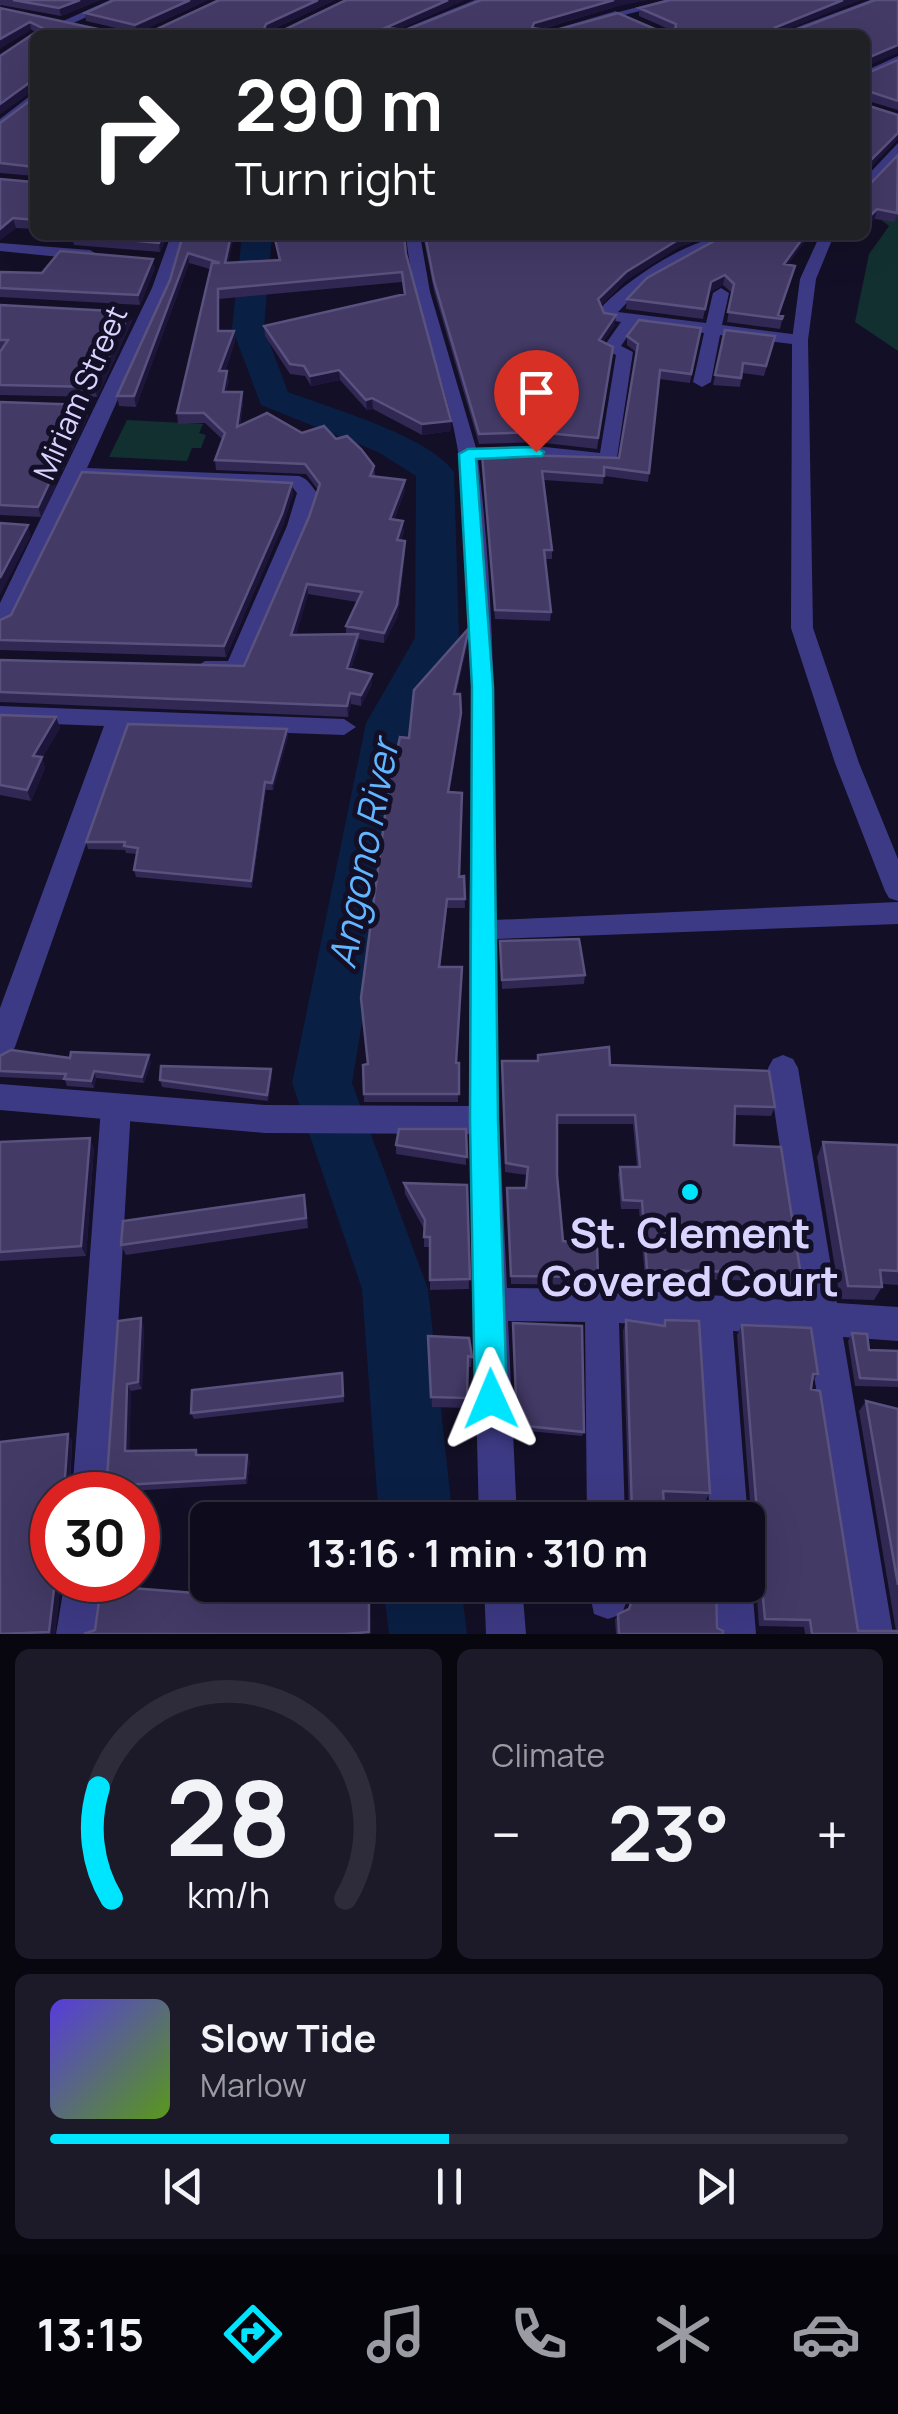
<!DOCTYPE html>
<html lang="en">
<head>
<meta charset="utf-8">
<style>
  :root { --surface:#0e0b1c; --page:#1c1929; --text:#f1f3f6; --muted:#9b9ba3; --line:#2e2b3b; --accent:#00e5ff }
  body { margin:0; font-family:Manrope,sans-serif; background:var(--page); color:var(--text); height:100vh; display:flex; flex-direction:column; font-size:38px; white-space:nowrap }
  * { box-sizing:border-box; margin:0 }
  p { font-size:32px; color:var(--muted) }
  .icon { flex:none; width:55px; height:55px; fill:none; stroke:currentColor; stroke-width:2; stroke-linecap:round; stroke-linejoin:round }
  .map { position:relative; height:1634px; overflow:hidden }
  .details { display:flex; flex-direction:column; gap:15px; padding:15px; background:#08060f; flex:1 }
  .details>* { flex:none }
  .guide { position:absolute; left:30px; top:30px; width:840px; height:210px; border-radius:15px; box-shadow:0 10px 40px #0002,0 0 0 2px var(--line); background:#202124; color:#fff; overflow:hidden }
  .speed { position:absolute; left:30px; top:1472px; display:flex; gap:20px; font-size:50px; font-weight:700; text-align:center }
  .speed>* { display:grid; place-content:center; width:130px; height:130px; border-radius:50%; background:var(--surface); box-shadow:0 10px 40px #0002,0 0 0 2px var(--line); line-height:1 }
  .speed .limit { border:15px solid #d22; background:#fff; color:#111 }
  .pin { position:absolute; display:grid; place-items:center; width:85px; height:85px; color:#fff; margin:-102px -42px; border-radius:50% 50% 50% 0; rotate:-45deg; box-shadow:0 0 10px #0007 }
  .pin .icon { rotate:45deg }
  .me { position:absolute; width:110px; margin:-55px; rotate:359deg; stroke-linejoin:round; filter:drop-shadow(0 0 8px #0008) }
  .turn { display:flex; align-items:center; gap:35px; height:210px; padding:0 40px; font-size:45px }
  .turn .icon { width:130px; height:130px; stroke-width:2.5 }
  .turn b { display:block; font-size:70px; line-height:85px }
  .big { font-size:75px; font-weight:700; line-height:1.1 }
  .details .widget { flex:1; display:flex; flex-direction:column; justify-content:center; gap:15px; min-width:0; padding:0 35px; border-radius:15px; background:var(--page) }
  .details .dial { align-items:center; gap:0 }
  .dial svg { height:260px; overflow:visible; fill:none; stroke:var(--line); stroke-width:7; stroke-linecap:round; text-anchor:middle }
  .dial text { fill:var(--text); stroke:none }
  .song { display:flex; align-items:center; gap:30px }
  .cover { width:120px; height:120px; border-radius:15px; background:linear-gradient(135deg,hsl(250 70% 55%),hsl(90 70% 35%)) }
  .played { height:10px; border-radius:5px; background:linear-gradient(90deg,var(--accent) 50%,var(--line) 50%) }
  .keys { display:flex; justify-content:space-around; direction:ltr }
  .heat { display:flex; justify-content:space-between; align-items:center; font-size:55px; direction:ltr }
  .details .tiles { flex:1; display:grid; gap:15px; grid-template-columns:1fr 1fr }
  .widget:last-child { grid-column:span 2 }
  .trip { position:absolute; left:190px; top:1502px; width:575px; height:100px; border-radius:15px; background:var(--surface); box-shadow:0 10px 40px #0002,0 0 0 2px var(--line); font-weight:700; line-height:100px; text-align:center }
  .tab-bar { display:flex; height:160px; justify-content:space-around; align-items:center; background:#06040b; color:var(--muted) }
  .tab-bar .icon { width:70px; height:70px }
  .tab-bar .on { color:var(--accent) }
  .tab-bar b { font-size:45px; color:var(--text) }
  .map>svg:first-child { display:block }
</style>
</head>
<body>
<div class="map">
<svg width="898" height="1634" viewBox="0 0 898 1634">
  <rect width="100%" height="100%" fill="#130f26"/>
  <path fill="#12302f" d="M898,205V351L855,322L869,254L889,226L868,210Z
    M127,420L203,424L199,433L206,435L201,448H192L187,461L109,457Z"/>
  <g fill="none" stroke-linecap="round" stroke-linejoin="round">
    <path fill="#0a1f44" fill-rule="evenodd" d="M242,235H272L264,328L288,392C330,408 429,436 454,472L459,638L412,723L352,1083L428,1289L453,1520H379L362,1289L292,1083L366,723L415,638L416,476L378,452L261,405L232,328Z
      M383,1585H461L467,1634H389Z"/>
    <path fill="#3d3a85" fill-rule="evenodd" d="M110,0H124L47,35H32Z
      M475,0H490L405,35H389Z
      M870,0H885L793,35H776Z
      M616,11L620,16L553,35H535Z
      M898,56V64L865,80V71Z
      M171,235H185L168,288L87,468L299,476C308,479 311,485 317,493L307,526L247,669C236,681 205,680 194,668L205,661H228L287,526L297,493L293,488L82,479L11,624L0,631V603L152,288Z
      M406,235H420L430,292L476,448L536,446L600,453L616,355L602,349L621,322L604,319L601,308C627,279 694,235 733,235L644,285L618,312L706,323L713,293L721,288L729,293L722,325L800,335L808,340L800,345L720,335L711,382L702,387L693,382L704,333L636,324L621,346L633,352L616,464L536,458L478,459C497,615 495,772 495,929L492,937L482,940L472,937L469,929C471,773 481,612 459,457C448,381 413,312 406,235Z
      M0,243L90,250L98,255L90,260L0,251Z
      M0,706L344,719L356,727L344,735L127,727L15,1047L10,1056L0,1060V1008L104,726L0,722Z
      M783,1055L793,1059L798,1068L837,1303L898,1307V1341L843,1337L893,1634H853L808,1335L733,1331L748,1520H710L699,1328L619,1323L625,1520H587L585,1322L508,1321L517,1520H479L469,1120L473,1110L484,1106L495,1110L499,1120L507,1288L611,1289L803,1301L768,1068L773,1059Z
      M116,1095L127,1098L131,1108L108,1495H72L101,1108L105,1098Z
      M748,1574L752,1585L756,1634H716L714,1585H748Z
      M65,1580H103L96,1634H56Z
      M484,1585H522L526,1634H486Z
      M588,1585H626L627,1600L622,1614L608,1619L594,1614Z"/>
    <path fill="#3d3a85" fill-rule="evenodd" d="M665,0H684L616,17L611,14Z
      M35,92V102L0,129V119Z
      M898,143V156L865,191V178Z
      M820,235H834L816,279L808,340L813,628L859,763L898,859V901L889,898L885,891L835,763L791,628L792,340L800,279Z
      M898,902V924L496,939L499,1120L495,1130L484,1134L265,1133L0,1110V1084L265,1105L469,1106V929L472,921Z"/>
  </g>
  <path fill="#312854" fill-rule="evenodd" d="M0,0H100L61,16L1,5L0,7Z
    M114,0H208L141,31H153L335,0L271,30H406L615,7L542,29L553,31H673L639,16V8L788,29L898,53L35,89L0,114L35,32L0,8L107,31H129L86,21L85,13Z
    M898,61V110L865,100L866,105L898,115V139L865,173V74Z
    M35,97V176L0,173V123Z
    M898,155V215L894,222L875,219L870,223L865,222V184H870Z
    M35,179V229L16,228L0,240Z
    M168,235L160,252L74,245L72,236Z
    M183,235H234L228,263L279,260L273,235H404L406,254L451,431L422,435L373,409L367,410L340,380L311,386L305,376L290,374L265,336L264,326L404,294L402,282L219,299V331H234L235,341L225,371L229,381L226,392H242L243,402L240,426L302,433L336,439L374,466L375,476L405,480V490L394,520L404,531L401,541H405V551L398,616L384,643L359,639V645L351,669L372,684L361,706L351,704L348,717L0,702V660L244,666L309,517L318,490L306,474L216,470L215,460L222,439L205,423L178,424L177,413L210,269L189,263L136,407L119,406L117,396L170,280ZM308,594L357,602L346,626V634L296,635Z
    M423,235H712L679,247L625,281L601,305L604,313L615,325L603,342L612,357L597,449L536,442L479,444L434,291Z
    M725,235L788,264L795,266L779,315L783,316L780,329L727,322L732,293L723,285L709,292L703,319L626,309L627,299Z
    M155,268L140,305L0,297V272L42,273Z
    M0,305L132,321L97,397L0,395V352L2,350H0Z
    M701,328L690,383L659,379L648,482L604,476L603,484L544,480L552,550V559H545L551,612L550,621L495,619L482,454L619,458L636,352L627,345V336Z
    M725,330L773,345L764,376L742,373L740,387L713,385Z
    M0,402L86,405L88,416L41,517L0,515Z
    M292,483L293,494L283,525L226,657L0,650V620Z
    M469,637L456,694L461,713V722L449,793L460,877L464,876L465,908H447L440,967L456,1063H459L458,1102H364L363,1065L368,1064L409,738Z
    M0,715L56,717L60,728L42,758L45,768L31,801L0,795Z
    M287,729L288,737L273,790H266L252,888L136,877L134,870L137,854L126,853L125,850L88,849L86,842Z
    M500,941L585,975L584,984L502,989Z
    M538,1055L610,1065L775,1107L771,1116L735,1115L734,1145L803,1289L799,1297L781,1296L778,1281L645,1278L639,1209H621L618,1175L620,1167H637L633,1124H557V1175L563,1241L598,1277L596,1285L511,1284L507,1188H526L527,1175L505,1172L502,1061H537Z
    M0,1056L70,1058L151,1062L144,1083L96,1078L94,1088L67,1086L65,1080L0,1077Z
    M272,1076L268,1101L162,1087L160,1080Z
    M466,1129V1165L396,1154V1145Z
    M0,1142L94,1148L86,1256L0,1261Z
    M823,1142L898,1145V1285L882,1284V1287L874,1300L840,1299L817,1157Z
    M404,1183L467,1185L469,1289L430,1290V1247H424V1229L405,1194Z
    M306,1206L308,1228L126,1255L121,1245Z
    M626,1320L663,1326L665,1320L710,1493L705,1501L664,1500L665,1520H618L620,1516L629,1513L623,1331Z
    M118,1321L144,1326L142,1389L131,1391L129,1451L196,1450L198,1455H247L250,1461L247,1484L128,1491L52,1580H61L55,1634H0L68,1434L72,1441L70,1492H106Z
    M513,1323L584,1432L582,1436L517,1430Z
    M742,1325L818,1374L812,1383L811,1389L858,1631H896L859,1411L866,1401L898,1409V1634H805L804,1627L759,1626L756,1585L750,1571L748,1577V1520H743L746,1516L751,1514L737,1335Z
    M852,1333L869,1350L898,1351V1387L855,1386L848,1341Z
    M428,1336L472,1357L471,1367H468L466,1408L432,1407Z
    M343,1379L344,1402L194,1419L191,1413Z
    M629,1585H716L717,1628L723,1634H616L615,1620L618,1614L628,1609L631,1600Z"/>
  <path fill="#1d163a" d="M80,0H100L61,16L59,8Z
    M190,0H208L137,33L135,25Z
    M318,0H335L266,32L264,29L266,24Z
    M448,0H466L387,35L385,28Z
    M614,0H648L615,7L534,31L532,28L534,23Z
    M843,0H861L774,35V28Z
    M30,22L31,30L0,49V39Z
    M898,45V53L865,67V59Z
    M33,80L35,89L0,114V104Z
    M898,133V139L865,173V166Z
    M877,209L875,219L870,223L872,214Z
    M13,218L16,228L0,240V229Z
    M162,235H168L160,252L159,243Z
    M231,235H234L226,272L225,263Z
    M688,235H712L679,247L625,281L597,309L598,299L626,272L681,238Z
    M805,235H810L782,273L784,264Z
    M188,253L189,263L136,407L134,396Z
    M153,259L155,268L140,305L138,295Z
    M725,275L723,285L709,292L703,319L711,282Z
    M130,312L132,321L97,397L94,387Z
    M616,315L615,325L598,350L599,340Z
    M234,331L235,341L221,381L219,371Z
    M339,370L340,380L311,386L310,376Z
    M227,371L229,381L224,402L223,392Z
    M242,392L243,402L238,437L237,427Z
    M372,398L373,409L367,410L366,400Z
    M86,405L88,416L41,517L38,507Z
    M451,421V431L422,435V424Z
    M405,480V490L390,530V519Z
    M292,483L293,494L283,525L226,657L224,646Z
    M403,521L404,531L397,551V540Z
    M28,525L31,536L0,595V578Z
    M405,541V551L398,616L384,643V633Z
    M307,584L308,594L293,646L291,635Z
    M469,628V637L454,703V694Z
    M358,634L359,645L348,679L347,668Z
    M372,674V684L361,706V695Z
    M350,693L351,704L348,717L347,706Z
    M461,713V722L448,802V792Z
    M56,717L60,728L42,758L45,768L31,801L27,790L33,756Z
    M287,729L288,737L273,790L272,783Z
    M265,782L266,790L252,888L251,881Z
    M149,1055L151,1062L144,1083L142,1077Z
    M271,1069L272,1076L268,1101L267,1095Z
    M94,1071L96,1078L94,1088L91,1081Z
    M90,1138L94,1148L86,1256L81,1246Z
    M141,1318L144,1326L142,1389L138,1382Z
    M127,1384L131,1391L129,1458L125,1451Z
    M68,1434L72,1441L69,1495L64,1492Z
    M247,1455L250,1461L247,1484L245,1478Z
    M55,1580H61L55,1634H51L49,1632Z"/>
  <path fill="#433a66" stroke="#5a527e" stroke-width="2.5" d="M13,0H80L59,8Z
    M114,0H190L135,25L85,13Z
    M219,0H318L266,24L264,29L284,30L346,0H448L385,28L406,30L481,0H614L534,23L532,28L553,31L618,13L657,30L675,31L676,24L639,8L670,0H843L774,28L796,30L875,0H898V45L865,59V62V35H35V93L33,80L0,104V56L42,28L30,22L0,39V8L107,31H153Z
    M898,60V101L865,90V74Z
    M865,95L866,105L898,115V133L865,166Z
    M35,97V167L0,163V123Z
    M898,155L897,213L877,209L872,214L865,212V184H870Z
    M0,179L33,182L35,179V220L13,218L0,229Z
    M72,235H162L159,243Z
    M183,235H231L225,263L280,260L274,235H404L406,254L451,421L422,424L372,398L366,400L339,370L310,376L304,366L290,364L264,326L405,294L402,272L218,289V331H234L219,371H227L223,392H242L237,427L267,413L302,433L324,426L336,439L347,436L361,449L374,466L370,476L405,480L390,519L403,521L397,540L405,541L397,605L384,633L346,626L362,592L307,584L291,635L358,634L347,668L372,674L361,695L350,693L347,706L0,692V660L244,666L309,517L320,484L305,464L215,460L225,433L204,413H177L212,263H220L188,253L134,396H117L170,280Z
    M425,235H688L681,238L626,272L598,299L604,313L616,315L599,340L613,347L598,438L536,432L479,434L434,281Z
    M725,235H805L784,264L795,266L778,315L783,316L782,319L728,312L734,284L725,275L711,282L705,309L627,299L647,278Z
    M60,251L153,259L138,295L0,288V272L42,273Z
    M0,305L130,312L94,387L0,385V352L8,340H0Z
    M639,320L701,328L691,374L660,370L649,473L604,467V476L542,471L552,550H544L551,612L495,610L482,454L619,458L638,344L627,336Z
    M725,330L775,336L766,366L743,363L741,378L715,375Z
    M0,402L86,405L38,507L0,505Z
    M82,472L292,483L282,514L224,646L0,640V620L11,615Z
    M0,523L28,525L0,578Z
    M469,628L454,694H460L461,713L448,792L462,793L459,877L464,876L465,899H447L439,967H462L456,1063H459V1094H364L363,1065L368,1064L361,998L389,785L400,737L409,738L414,690Z
    M0,715L56,717L33,756L42,757L27,790L0,785Z
    M128,724L287,729L272,783L265,782L251,881L134,870L138,848L124,846L125,842H86Z
    M579,939L585,975L502,980L500,941Z
    M609,1047L610,1065L769,1071L775,1107L735,1106L734,1145L781,1147L803,1289L785,1288L782,1273L647,1270L642,1201L623,1200L620,1167H640L635,1115H557V1175L563,1241L597,1244L598,1277L511,1276L507,1188H526L528,1167L506,1163L502,1061H538V1055Z
    M11,1050L70,1058L71,1052L149,1055L142,1077L94,1071L91,1081L64,1079L66,1074L0,1071V1056Z
    M161,1066L271,1069L267,1095L160,1080Z
    M399,1129H466L467,1157L396,1145Z
    M90,1138L81,1246L0,1252V1142Z
    M823,1142L898,1145V1271L880,1270L882,1287L848,1286Z
    M404,1183L467,1185L470,1279L430,1280V1237H424L425,1220Z
    M304,1195L306,1218L121,1245L123,1221Z
    M141,1318L138,1382L127,1384L125,1451L196,1450V1455H247L245,1478L123,1485V1495H52V1580H55L49,1632L0,1634V1442L68,1434L64,1492H106L118,1321Z
    M626,1320L665,1326V1320L699,1321L710,1493L663,1491L665,1520H620V1516L632,1512Z
    M513,1323L582,1326L584,1432L517,1425Z
    M742,1325L811,1328L818,1374H813L811,1389L820,1391L858,1631H898V1634H812L810,1620L765,1619L761,1578L755,1563L751,1564L750,1574H748V1556H750L746,1516L757,1512Z
    M852,1333L867,1334L869,1350L898,1351V1380L860,1378Z
    M428,1336L469,1338L472,1357L468,1356L467,1398L431,1397Z
    M342,1373L343,1396L191,1413L192,1390Z
    M866,1401L898,1409V1585Z
    M102,1580H119V1587L273,1599V1595L302,1596V1588L369,1585V1632L345,1634H84L95,1630Z
    M633,1585H716L717,1628L723,1631V1634H619L618,1614L629,1609L634,1593Z"/>
  <path fill="#00e5ff" stroke="#0095a6" stroke-width="2.5" d="M536,447L544,452L542,456L476,459L493,687L498,1120L507,1399L503,1410L491,1415L480,1410L475,1399L470,1120L472,687L459,454L468,449Z"/>
  <circle fill="#00e5ff" stroke="#130f26" stroke-width="4" cx="690" cy="1192" r="10"/>
  <g text-anchor="middle" stroke-width="10" stroke-linejoin="round" paint-order="stroke">
    <g font-size="30" fill="#d9d4ff" stroke="#130f26">
      <text transform="translate(81 393) rotate(-66)" y="10">Miriam Street</text>
    </g>
    <g font-size="38" font-style="italic" fill="#62b6ff" stroke="#130f26">
      <text transform="translate(364 854) rotate(-79)" y="13">Angono River</text>
    </g>
    <g font-size="42" font-weight="bold" fill="#d9d4ff" stroke="#130f26">
      <text x="690" y="1248">St. Clement<tspan x="690" dy="48">Covered Court</tspan></text>
    </g>
  </g>
</svg>
<div class="speed"><div class="limit">30</div></div>
<div class="pin" style="left:536px;top:452px;background:#d93025"><svg class="icon" aria-label="arrive" viewBox="0 0 24 24"><path d="M6 21V4h12l-3 4 3 4H6"/></svg></div>
<svg class="me" style="left:491px;top:1399px" viewBox="-20 -20 40 40"><path d="M0-17L14 15 0 8-14 15z" fill="#00e5ff" stroke="#fff" stroke-width="4"/></svg>
<div class="trip">13:16 · 1 min · 310 m</div>
<div class="guide">
<div class="turn"><svg class="icon" aria-label="right" viewBox="0 0 24 24"><path d="M7 20v-9h11M14 6l5 5-5 5"/></svg><div><b>290 m</b>Turn right</div></div>
</div>
</div>
<section class="details">
<div class="tiles">
<div class="widget dial"><svg viewBox="0 0 100 80">
<path d="M14 69A42 42 0 1 1 86 69"/>
<path d="M14 69A42 42 0 0 1 10 35" stroke="#00e5ff"/>
<text x="50" y="56" font-size="32" font-weight="700">28</text>
<text x="50" y="72" font-size="11">km/h</text>
</svg></div>
<div class="widget"><p>Climate</p>
<div class="heat"><a>−</a><b class="big">23°</b><a>+</a></div>
</div>
<div class="widget">
<div class="song"><i class="cover"></i><div><b>Slow Tide</b><p>Marlow</p></div></div>
<div class="played"></div>
<div class="keys"><svg class="icon" aria-label="previous" viewBox="0 0 24 24"><path d="M18 5L8 12l10 7zM5 5v14"/></svg><svg class="icon" aria-label="pause" viewBox="0 0 24 24"><path d="M8 5v14M16 5v14"/></svg><svg class="icon" aria-label="next" viewBox="0 0 24 24"><path d="M6 5l10 7-10 7zM19 5v14"/></svg></div>
</div>
</div>
</section>
<nav class="tab-bar">
<b>13:15</b>
<svg class="icon on" aria-label="directions" viewBox="0 0 24 24"><path d="M12 3l9 9-9 9-9-9zM9 14v-3h6M13 9l2 2-2 2"/></svg>
<svg class="icon" aria-label="music" viewBox="0 0 24 24"><path d="M9 18V5l10-2v13"/><circle cx="6" cy="18" r="3"/><circle cx="16" cy="16" r="3"/></svg>
<svg class="icon" aria-label="phone" viewBox="0 0 24 24"><path d="M5 4h4l2 5-3 2q2 4 5 5l2-3 5 2v4C11 20 4 13 5 4z"/></svg>
<svg class="icon" aria-label="climate" viewBox="0 0 24 24"><path d="M12 3v18M4 7l16 10M4 17L20 7"/></svg>
<svg class="icon" aria-label="car" viewBox="0 0 24 24"><path d="M5 17H2v-5l4-1 3-4h7l3 4 3 1v5h-3M9 17h6M6 11h13"/><circle cx="7" cy="17" r="2"/><circle cx="17" cy="17" r="2"/></svg>
</nav>
</body>
</html>
